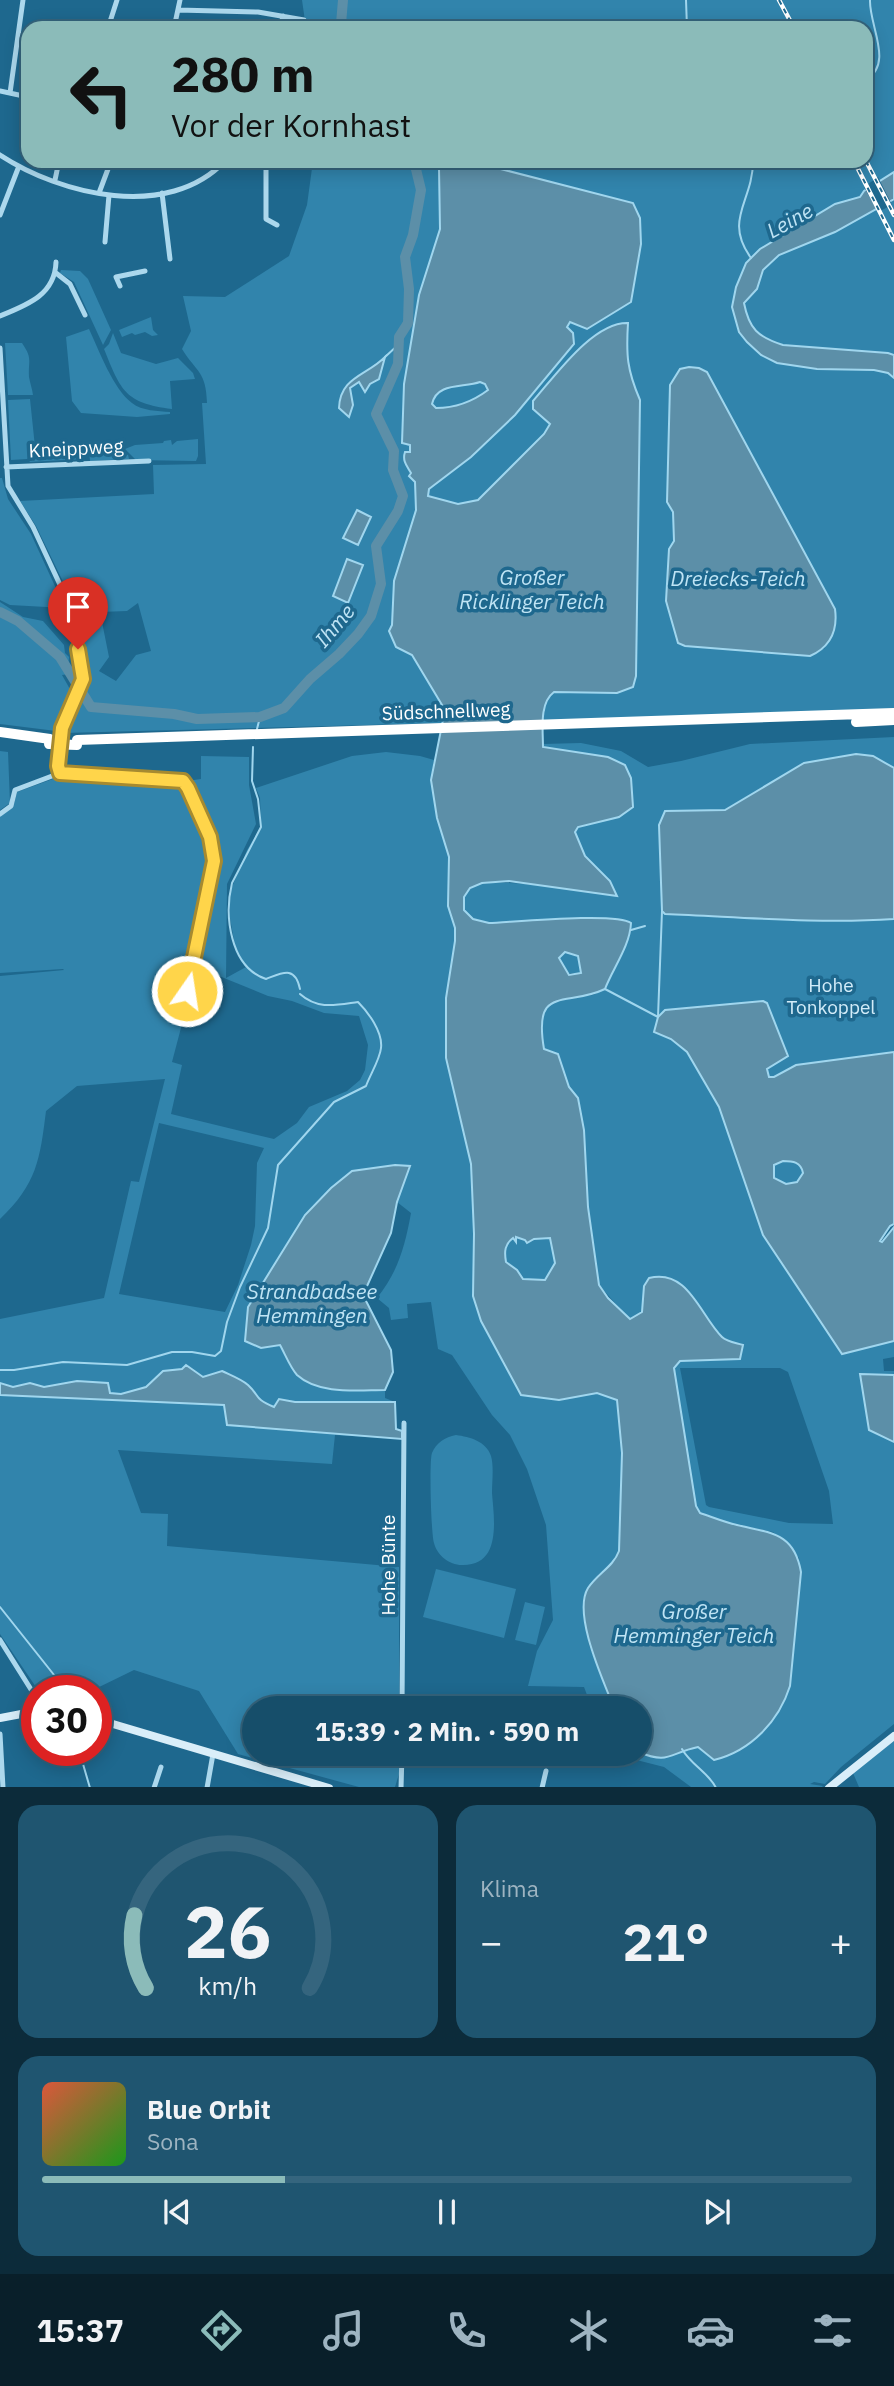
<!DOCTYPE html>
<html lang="de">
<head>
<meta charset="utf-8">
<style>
  :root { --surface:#164e6a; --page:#1f5570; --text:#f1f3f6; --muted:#9eb4c1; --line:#35657e; --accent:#8bbbb9 }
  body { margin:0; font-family:"IBM Plex Sans",sans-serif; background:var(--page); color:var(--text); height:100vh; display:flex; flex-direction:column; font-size:26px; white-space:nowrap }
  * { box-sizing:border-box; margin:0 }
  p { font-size:23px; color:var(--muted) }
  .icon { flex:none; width:38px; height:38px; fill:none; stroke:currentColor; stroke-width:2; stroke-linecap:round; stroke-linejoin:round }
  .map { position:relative; height:1787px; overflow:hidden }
  .panel { display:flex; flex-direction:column; gap:18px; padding:18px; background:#0c2b3a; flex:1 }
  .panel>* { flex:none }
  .banner { position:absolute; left:21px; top:21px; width:852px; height:147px; border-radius:21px; box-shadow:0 4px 18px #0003,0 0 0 2px var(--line); background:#8bbbb9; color:#111; overflow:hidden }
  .speed { position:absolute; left:21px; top:1675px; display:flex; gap:14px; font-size:35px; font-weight:700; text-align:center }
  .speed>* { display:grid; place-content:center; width:91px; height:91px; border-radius:50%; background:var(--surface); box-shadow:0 4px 18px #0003,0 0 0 2px var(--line); line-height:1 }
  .speed .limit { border:10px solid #d22; background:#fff; color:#111 }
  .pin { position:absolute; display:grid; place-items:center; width:60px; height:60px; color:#fff; margin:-72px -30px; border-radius:50% 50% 50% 0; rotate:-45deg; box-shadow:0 0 7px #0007 }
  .pin .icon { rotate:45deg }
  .me { position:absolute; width:77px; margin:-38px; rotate:13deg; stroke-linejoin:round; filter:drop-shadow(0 0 5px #0008) }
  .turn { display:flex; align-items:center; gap:24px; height:147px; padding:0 35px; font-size:32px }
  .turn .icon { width:91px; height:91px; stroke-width:2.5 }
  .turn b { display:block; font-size:49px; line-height:60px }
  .big { font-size:52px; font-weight:700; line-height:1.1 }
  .panel .widget { flex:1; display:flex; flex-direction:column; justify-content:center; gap:10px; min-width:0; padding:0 24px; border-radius:21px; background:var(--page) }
  .panel .dial { align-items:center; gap:0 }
  .dial svg { height:182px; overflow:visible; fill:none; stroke:var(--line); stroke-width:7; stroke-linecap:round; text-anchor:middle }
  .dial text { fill:var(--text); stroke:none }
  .song { display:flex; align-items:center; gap:21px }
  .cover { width:84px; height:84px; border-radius:10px; background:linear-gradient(135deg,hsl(10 70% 55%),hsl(120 70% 35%)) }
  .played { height:7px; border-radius:4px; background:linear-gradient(90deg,var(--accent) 30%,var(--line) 30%) }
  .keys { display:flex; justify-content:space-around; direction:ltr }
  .heat { display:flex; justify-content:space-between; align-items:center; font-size:38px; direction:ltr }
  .panel .tiles { flex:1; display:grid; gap:18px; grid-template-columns:1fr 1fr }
  .widget:last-child { grid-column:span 2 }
  .trip { position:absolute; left:242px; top:1696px; width:410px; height:70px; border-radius:35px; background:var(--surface); box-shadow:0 4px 18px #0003,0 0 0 2px var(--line); font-weight:700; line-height:70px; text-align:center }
  .menu { display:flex; height:112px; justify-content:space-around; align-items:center; background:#091f2a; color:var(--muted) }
  .menu .icon { width:49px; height:49px }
  .menu .selected { color:var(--accent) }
  .menu b { font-size:32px; color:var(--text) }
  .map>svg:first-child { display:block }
</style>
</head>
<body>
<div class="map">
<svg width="894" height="1788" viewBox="0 0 894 1788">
  <rect width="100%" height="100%" fill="#1e688e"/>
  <path fill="#3184ac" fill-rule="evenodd" d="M302,0H894V709L543,721L546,701L554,692L617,693L633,687L636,676L640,400L629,376L626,349L586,342L533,401V409L550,423L544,434L477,500L458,504L428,496L429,489L471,457L515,415L574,344L573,334L567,327L568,323L631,302L641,244L640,218L633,203L463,161H866V28H306ZM699,368L707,372L835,609C837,625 833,637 824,649L674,541L673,512L667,502L670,385Z
    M313,161H447L439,169L440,229L419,295L404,384L405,445L410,444V453L405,452V462L415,482L416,510L394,581L392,626L396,647L412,655L431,683L445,710L443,723L63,733L85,680L70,596L36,526L20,501L154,494L153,465L206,464L202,403H207C206,371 197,373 182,349L191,331L183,296L225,297L289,256L307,205ZM383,358L379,379L370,384L359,382L350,388L355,378ZM138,603L151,651L136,655L116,681L99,671L109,657L100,612L127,611Z
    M61,270L80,271L88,279L111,330L103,345L74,282L60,273Z
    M151,317L153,330L158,335L152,336L145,332L135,335L132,333L122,337L119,330Z
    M89,329C99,350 113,389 132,403C142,411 158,411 170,412V414L137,417L81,413L72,401L66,337Z
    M113,333L121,353L156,364L178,358L193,373L195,379L170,381L172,409C125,403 121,391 104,349L109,344Z
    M5,343H22C33,359 28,360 29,377C30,383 32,388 33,395H8Z
    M480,382L485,384L488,390C472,402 456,408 436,408L432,404C438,382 463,388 480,382Z
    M30,399L35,447H43L27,459L11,460L8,400Z
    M198,439V456L196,461L136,460L125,449L135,445L163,443L164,441L171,440L172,445L177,441Z
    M56,443H58L59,451L84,449V459L29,462L49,446H56Z
    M114,449L128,455L129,459L90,461L89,450Z
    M0,478H2L8,499L31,534L65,608L10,605L0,600Z
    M0,602L23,617L43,621L64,645L65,653L69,657L68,668C54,644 24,622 0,610Z
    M0,613C26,626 54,648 69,674L62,675L71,691L56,731L0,724Z
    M894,737V768L873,756L856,754L804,763L724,810L665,811L817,919L863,921L894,919V1052L796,1065L774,1078L769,1077L766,1073L767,1003L763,1001L665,1010L655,1032L671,1039L687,1052L719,1107L763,1235L842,1354L894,1341V1357L883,1359L884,1371H894V1375H860L869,1430L894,1442V1724L841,1767L825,1784L814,1782L810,1784L823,1786L822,1787H691L664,1767L613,1754H639V1752C665,1764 673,1752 698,1747L714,1760C751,1751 779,1721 790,1686L801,1572L799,1558L773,1532L736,1525L700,1513L696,1506L674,1368L680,1361L740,1359L724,1339L644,1286L642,1312L629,1319L599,1285L588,1207L584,1130L578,1098L569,1087L565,1073L544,1049L542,1034L544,1009L550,1002L593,995L605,989L613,970L563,920L489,923L473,919L464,910C463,902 463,895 469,889C486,873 589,893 616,896L610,881L585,856L575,832L577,827L619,817L633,807L631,778L625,765L608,757L543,747V744L581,743L621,751L648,767L681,761L750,744ZM680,1368H780L788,1372L829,1491L833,1524L789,1523L709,1507L706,1505Z
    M0,751L8,752L10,803L0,810Z
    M386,752L420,756L434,760L431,780L437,818L449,857L448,906L455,928V941L446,998V1058L471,1164L474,1234L473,1296L481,1321L521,1395L559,1400L597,1393L617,1400L622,1453L619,1551L615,1562L598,1575L584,1605L589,1645L614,1708H592L584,1687L528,1686L537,1651L553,1620L546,1525L527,1469L510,1435L492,1415L452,1355L438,1349L431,1302L407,1304L408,1318L391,1320L389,1308L377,1298C398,1272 405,1246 411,1213L397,1202L410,1167L331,1188L305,1215L248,1306L261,1348L280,1345L296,1373L341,1390H385V1398L395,1402L396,1429L402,1431V1439L335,1435L332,1464L118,1450L141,1513L168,1514L167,1546L399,1567V1708H254V1754H399V1774L395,1787H359L238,1754L199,1691L134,1670L93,1690H38L0,1634V1319L104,1298L131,1181L139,1182L165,1079L77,1086L46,1111C40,1159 37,1184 0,1219V976L64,970L63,969L0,973V816L14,804L17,792L61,776L180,782L201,779V756L249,757V785L256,824L227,884L226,978L246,967L235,946L230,918V892L247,850L261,827L260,798L256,788L352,756ZM197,967L268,996L292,1001L324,1013L359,1016L368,1045L365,1070L360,1080L347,1091L309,1107L297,1123L274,1139L171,1114L182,1065L172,1062ZM159,1123L264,1148L257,1163L255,1226L251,1245L238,1285L225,1312L119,1294Z
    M565,952L578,956L581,973H566L559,958Z
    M783,1161C793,1161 801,1162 803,1173L797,1182C788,1185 781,1184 774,1178V1165Z
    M514,1237L530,1242L534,1239L551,1238L555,1263L545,1280L523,1279L517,1270L506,1261C504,1251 505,1244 514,1237Z
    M456,1435C470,1437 486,1441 491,1456C494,1466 492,1482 492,1493C494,1519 502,1566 462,1565C449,1565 437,1555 434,1543C431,1534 429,1460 432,1453C436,1443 445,1437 456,1435Z
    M436,1569L516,1589L504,1638L423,1617Z
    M525,1602L545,1607L536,1645L515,1640Z
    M894,1741V1787H859L853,1773Z"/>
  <path fill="#5c8fa8" stroke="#a0d6ee" stroke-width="2" fill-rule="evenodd" d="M447,161L485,165L633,203L640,218L641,244L631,302L587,329L570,322L567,327L573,333L574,344L515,415L471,457L429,489L428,496L458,504L478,500L544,434L550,424L533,409V401C555,376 593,322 628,323C626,355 627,370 640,400L636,676L633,687L617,693L554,692C539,703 543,730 543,747L608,757L625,765L631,778L633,807L619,817L578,827L575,832L585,856L610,881L617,896L509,881L482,883L470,888L464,897V910L473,919L489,923C513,922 617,912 631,923C630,946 613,968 605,989C565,1008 533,984 544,1049L558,1054L569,1087L578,1098L584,1130L588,1207L599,1285L608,1298L630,1319L642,1312L644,1286L649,1278C688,1268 700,1315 722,1337C727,1342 737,1343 743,1345L740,1359L680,1361L674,1368L696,1506L700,1513C712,1517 724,1522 737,1525C770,1533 794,1532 801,1572L790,1686C779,1721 751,1751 714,1760L698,1747C669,1753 669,1765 639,1752V1708H614C604,1682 572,1614 588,1588C598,1573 613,1567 619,1551L622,1453L617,1400L597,1393L559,1400L521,1395L481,1321L473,1296L474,1234L471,1164L446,1058V998L455,941V928L448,906L449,857L437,818L431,780L445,710L412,655L396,647L389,631L392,625L394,581L416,510L415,482L409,476L411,473C407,466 402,461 405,452H410V445L402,443L404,384L419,295L440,229L439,168ZM480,382L485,384L488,390C472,402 456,408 436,408L432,404C437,382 463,388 480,382ZM565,952L578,956L581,973L569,975L559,958ZM516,1237L525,1240L527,1243L534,1239L550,1238L555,1263L545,1280L523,1279L517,1270L506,1262C504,1251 505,1244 513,1238L516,1242Z
    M894,172V199L835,232L779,255L763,270L757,289L744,303C749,329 758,337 783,345L888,353L894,355V378L888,373L874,370L817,369L777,363L761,355L747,342L739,332L732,307L736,287L746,263L760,249L835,204L860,197L864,191Z
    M385,357L379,379L370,384L365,392L359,382L350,388L353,405L349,417L339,408C340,377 366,376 385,357Z
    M689,367L699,368L707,372L835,609C838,631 830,647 810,656L685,646L678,643L666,601L669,549L674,541L673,512L667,502L670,385L680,369Z
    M357,510L371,517L358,545L343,538Z
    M347,559L363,565L348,603L333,596Z
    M856,754L873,756L894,768V919C818,924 741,917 665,914L662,911L659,825L665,811L725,810L804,763Z
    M763,1001L767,1003L788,1056L767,1069L769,1077H774L796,1065L894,1052V1224L890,1226L880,1241L882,1242L894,1227V1341L842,1354L763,1235L719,1107L687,1052L671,1039L654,1032L658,1017L665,1010ZM783,1161C793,1161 801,1162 803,1173L797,1182L786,1184L774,1178V1165Z
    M395,1165L410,1166L397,1202L391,1233L363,1295L391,1350L393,1372L385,1390C358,1390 319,1395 297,1375C290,1367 285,1354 280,1345L261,1348L245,1341L248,1307L305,1215L331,1188L352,1171Z
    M186,1365L203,1377L222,1371C230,1375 241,1379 248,1385C261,1397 253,1398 274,1407L279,1399L295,1402H395L396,1429L402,1431V1439L227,1425L224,1405L0,1395V1383L13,1387L30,1383L44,1387L77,1381L108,1383L110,1393L121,1394L146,1387L163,1371L182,1369Z
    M860,1374L894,1375V1442L869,1430Z"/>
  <path fill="#1e688e" d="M878,177L892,205L878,212L864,187Z"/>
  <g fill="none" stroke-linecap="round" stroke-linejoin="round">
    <path stroke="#a0d6ee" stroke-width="2" d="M686,0L687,28
      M866,80C894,63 869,26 870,0
      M428,161L439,168
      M751,258C723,219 753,202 753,161
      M385,357L398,345
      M257,729L260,717
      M253,747L252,781L258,799L261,827L232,883C224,916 230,967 266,979C282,973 295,965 300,989
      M631,930L645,926
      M605,989L658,1017L662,911
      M0,1370H14L63,1362L127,1365L172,1352H192L215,1356L221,1351L227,1322L240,1287L268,1228L278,1165L334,1102L366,1086C370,1075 380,1059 381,1048C383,1032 368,1012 358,1002C336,1005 318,1010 300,994
      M0,1607L66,1690
      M682,1749C691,1765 710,1774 716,1788
      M84,1750L83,1764L90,1788"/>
    <path stroke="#5c8fa8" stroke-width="10" d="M343,28L341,24L343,0
      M0,612L18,621L60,657L91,707L174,714L197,719L260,717L284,708L310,679L339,654L358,634L371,616L381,584L376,546L398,511L403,496L393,470L394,451L376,414L398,364L399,337L408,323L409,289L405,257L413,235L421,190L414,161"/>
    <path stroke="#acd8ed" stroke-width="5" d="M178,10L258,12L304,20
      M108,28L117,0
      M174,28L180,0
      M280,28L283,16
      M0,91L28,97
      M10,93L23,0
      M0,155C61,195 168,221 225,161
      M259,161L266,168V219L277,225
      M55,180L59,161
      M99,193L111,161
      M162,193L170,259
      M0,215L19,166
      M105,242L109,195
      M56,273L70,284L85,315
      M120,286L116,277L145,271
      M0,316C27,305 55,295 56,262
      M0,348L8,486L33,527L69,604L83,679L62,728L58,766L60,773
      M6,467L149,461
      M0,814L11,806L15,790L60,773L183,781C198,799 214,838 214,861L194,961L187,991L180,987C177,978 184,975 192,970
      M0,1640L37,1699
      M402,1708L404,1423
      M0,1734L3,1788
      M154,1788L161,1767
      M207,1788L213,1754
      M401,1788L402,1754
      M542,1788L546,1771"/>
    <path stroke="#d9eef9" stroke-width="8" d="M0,1718L37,1711
      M96,1719L329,1788
      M829,1788L894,1736"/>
    <path stroke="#fff" stroke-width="10" d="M856,722L894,720
      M0,732L50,739
      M77,740L894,713"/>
    <defs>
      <path id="rail" d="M779,0L794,28
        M854,161L894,240
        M866,161L894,215"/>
    </defs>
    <use href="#rail" stroke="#fff" stroke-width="4.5"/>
    <use href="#rail" stroke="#1e688e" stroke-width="2" stroke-dasharray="5" stroke-linecap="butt"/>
    <path stroke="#fff" stroke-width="10" d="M49,744L77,745"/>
  </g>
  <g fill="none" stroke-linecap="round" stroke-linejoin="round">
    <defs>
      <path id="route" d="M78,649L83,679L62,728L58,766L60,773L183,781L188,788L210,837L214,861L187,991"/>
    </defs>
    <use href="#route" stroke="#a68a30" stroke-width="18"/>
    <use href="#route" stroke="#ffd54a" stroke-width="12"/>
  </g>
  <g text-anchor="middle" stroke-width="7" stroke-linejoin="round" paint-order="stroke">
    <g font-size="19" fill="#fff" stroke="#1e688e">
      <text transform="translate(76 448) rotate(-3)" y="7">Kneippweg</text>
      <text transform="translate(446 711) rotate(-2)" y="7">Südschnellweg</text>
      <text transform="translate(388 1565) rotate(-90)" y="7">Hohe Bünte</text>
    </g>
    <g font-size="19" fill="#d2ecf9" stroke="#1e688e">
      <text x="831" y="992">Hohe<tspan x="831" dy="22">Tonkoppel</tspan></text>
    </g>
    <g font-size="21" font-style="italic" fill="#bfe4f5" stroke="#1e688e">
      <text transform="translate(790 221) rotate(-29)" y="7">Leine</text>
      <text x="532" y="585">Großer<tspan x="532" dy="24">Ricklinger Teich</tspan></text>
      <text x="738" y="586">Dreiecks-Teich</text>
      <text transform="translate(335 626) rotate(-50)" y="7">Ihme</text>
      <text x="312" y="1299">Strandbadsee<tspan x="312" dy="24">Hemmingen</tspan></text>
      <text x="694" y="1619">Großer<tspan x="694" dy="24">Hemminger Teich</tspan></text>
    </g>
  </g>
</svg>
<div class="speed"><div class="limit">30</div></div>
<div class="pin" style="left:78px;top:649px;background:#d93025"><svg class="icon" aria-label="arrive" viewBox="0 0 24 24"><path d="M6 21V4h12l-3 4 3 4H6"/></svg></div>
<svg class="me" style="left:187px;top:991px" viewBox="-20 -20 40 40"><circle r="17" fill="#ffd54a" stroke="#fff" stroke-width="3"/><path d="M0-11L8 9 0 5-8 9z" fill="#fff"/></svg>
<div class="trip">15:39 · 2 Min. · 590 m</div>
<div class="banner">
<div class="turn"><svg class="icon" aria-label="left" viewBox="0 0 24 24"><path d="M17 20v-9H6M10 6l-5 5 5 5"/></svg><div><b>280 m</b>Vor der Kornhast</div></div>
</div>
</div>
<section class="panel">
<div class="tiles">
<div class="widget dial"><svg viewBox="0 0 100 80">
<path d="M14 69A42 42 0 1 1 86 69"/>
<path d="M14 69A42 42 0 0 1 9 37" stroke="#8bbbb9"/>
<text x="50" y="56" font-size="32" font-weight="700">26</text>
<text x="50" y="72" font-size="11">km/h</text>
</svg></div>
<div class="widget"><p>Klima</p>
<div class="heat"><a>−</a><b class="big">21°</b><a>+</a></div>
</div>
<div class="widget">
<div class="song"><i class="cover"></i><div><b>Blue Orbit</b><p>Sona</p></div></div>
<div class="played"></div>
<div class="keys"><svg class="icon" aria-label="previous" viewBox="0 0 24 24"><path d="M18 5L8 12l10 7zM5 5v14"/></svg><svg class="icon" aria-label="pause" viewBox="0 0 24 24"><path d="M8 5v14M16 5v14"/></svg><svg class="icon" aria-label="next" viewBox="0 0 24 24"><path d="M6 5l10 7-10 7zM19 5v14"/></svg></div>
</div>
</div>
</section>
<nav class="menu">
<b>15:37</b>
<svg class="icon selected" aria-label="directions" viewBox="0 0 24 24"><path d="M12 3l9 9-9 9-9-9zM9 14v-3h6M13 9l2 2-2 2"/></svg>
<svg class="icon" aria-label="music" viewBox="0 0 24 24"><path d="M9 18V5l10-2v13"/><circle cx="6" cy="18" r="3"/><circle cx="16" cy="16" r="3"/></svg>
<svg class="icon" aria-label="phone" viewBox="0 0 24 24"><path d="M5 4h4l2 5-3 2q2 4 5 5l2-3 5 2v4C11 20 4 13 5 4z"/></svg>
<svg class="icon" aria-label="climate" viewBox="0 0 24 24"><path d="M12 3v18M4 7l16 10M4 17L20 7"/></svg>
<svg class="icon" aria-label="car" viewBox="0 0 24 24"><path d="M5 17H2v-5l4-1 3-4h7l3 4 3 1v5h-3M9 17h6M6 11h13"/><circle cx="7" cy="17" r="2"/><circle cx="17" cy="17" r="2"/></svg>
<svg class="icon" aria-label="filters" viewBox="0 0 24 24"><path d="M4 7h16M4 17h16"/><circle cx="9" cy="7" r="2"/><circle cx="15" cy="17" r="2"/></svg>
</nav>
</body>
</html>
